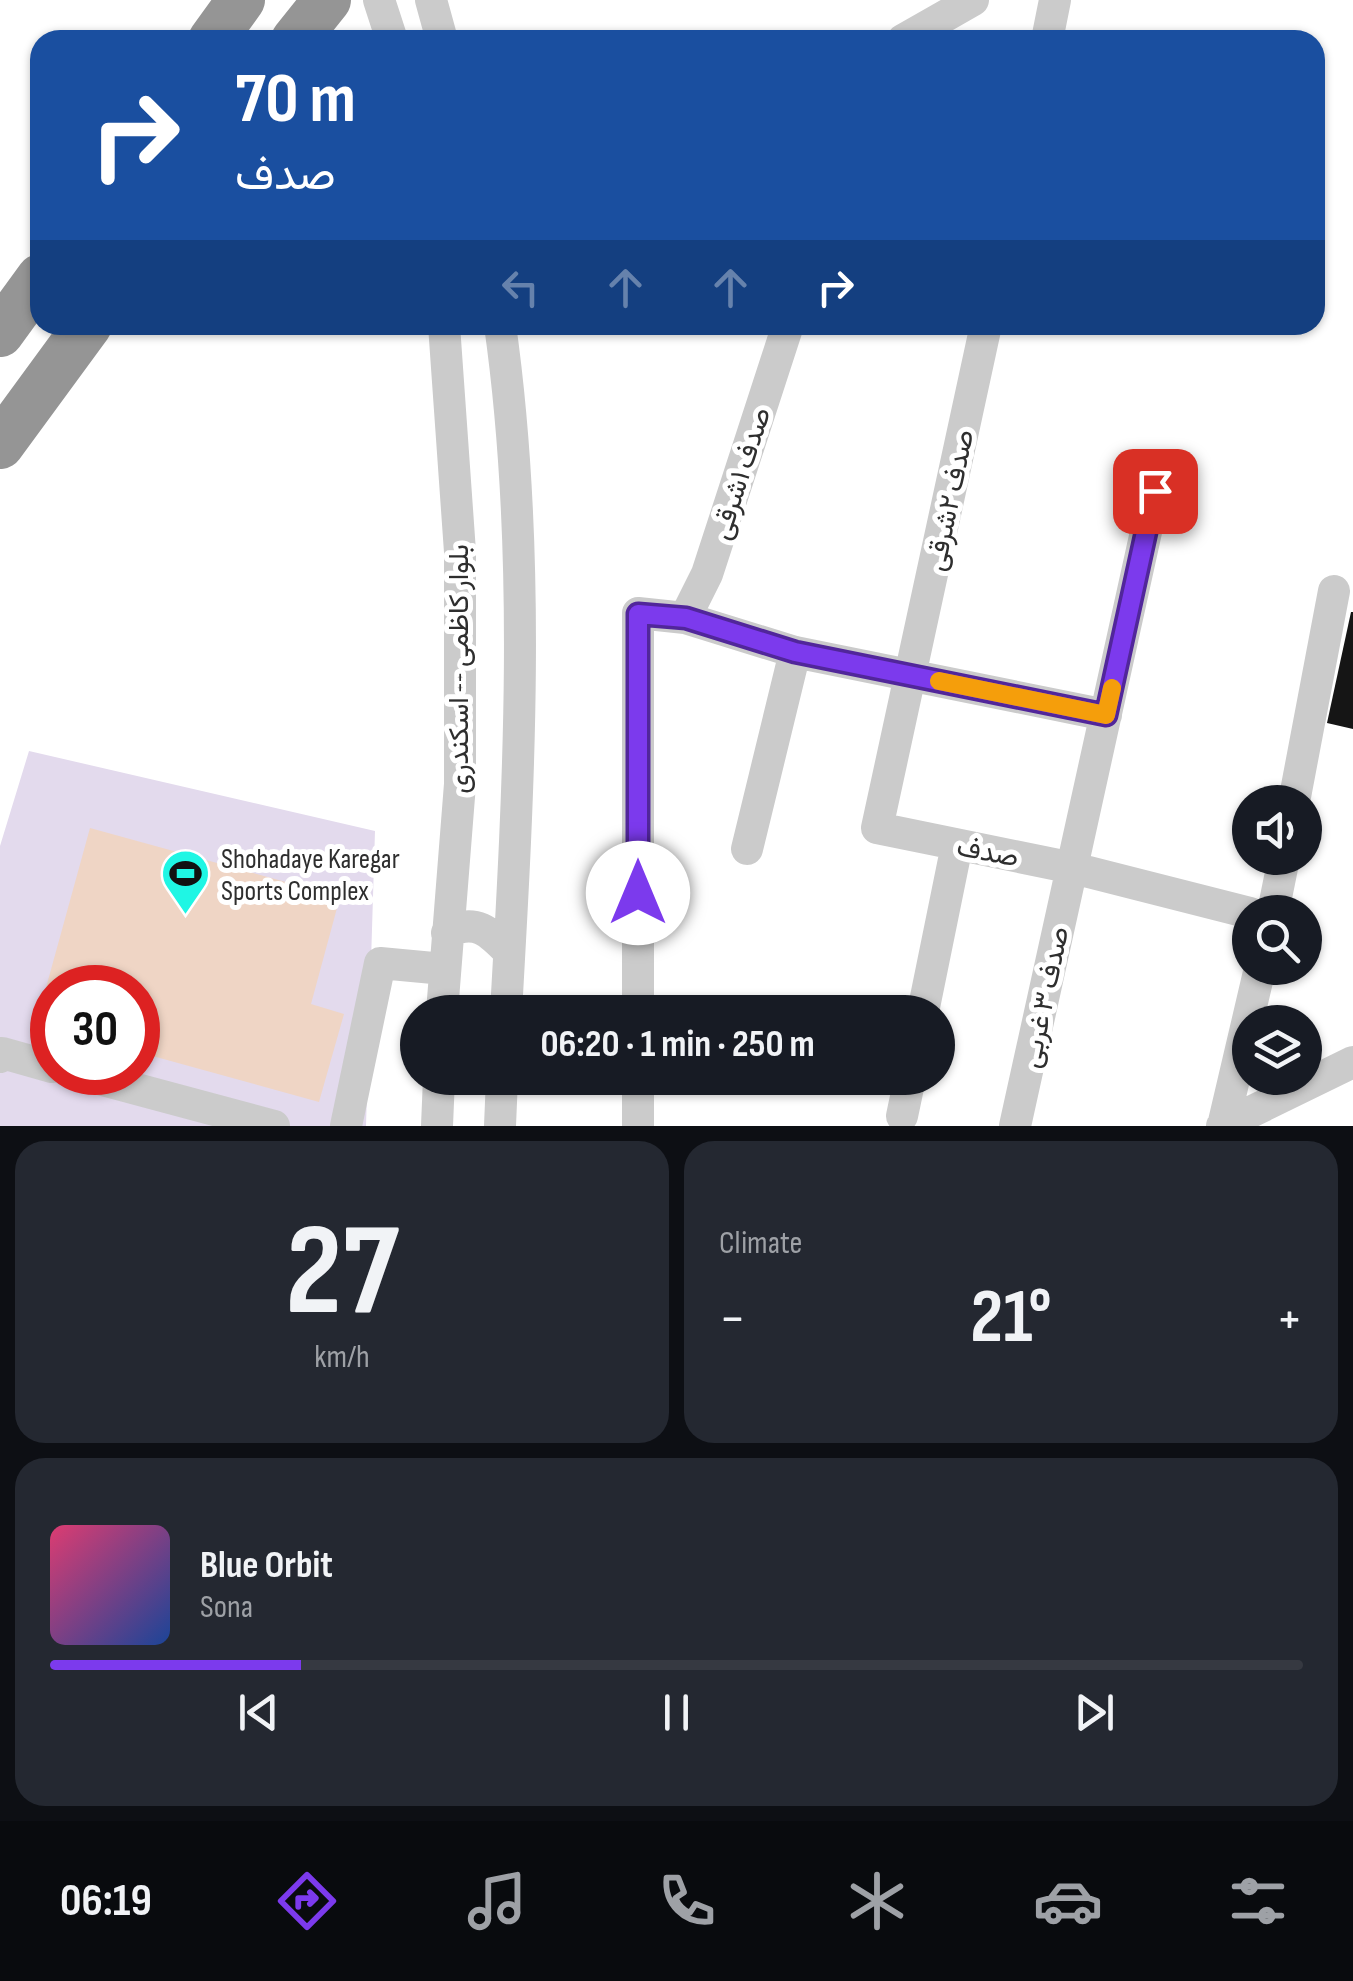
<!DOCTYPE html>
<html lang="en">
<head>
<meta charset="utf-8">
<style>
  :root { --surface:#171b24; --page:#242831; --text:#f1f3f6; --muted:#9ea1a6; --line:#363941; --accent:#7c3aed }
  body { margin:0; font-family:"Sofia Sans Condensed",Vazirmatn,sans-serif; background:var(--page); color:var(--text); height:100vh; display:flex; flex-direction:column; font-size:38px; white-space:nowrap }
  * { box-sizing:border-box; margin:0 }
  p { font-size:32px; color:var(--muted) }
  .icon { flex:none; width:55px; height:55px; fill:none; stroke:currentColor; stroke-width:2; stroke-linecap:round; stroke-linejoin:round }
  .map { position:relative; height:1126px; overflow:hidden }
  .drawer { display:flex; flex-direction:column; gap:15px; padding:15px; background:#0d0f14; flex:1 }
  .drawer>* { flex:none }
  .hud { position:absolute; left:30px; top:30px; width:1295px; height:305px; border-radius:30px; box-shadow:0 2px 8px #0004; background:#1a4fa0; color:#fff; overflow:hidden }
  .tools { position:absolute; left:1232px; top:785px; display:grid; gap:20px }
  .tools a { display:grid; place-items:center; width:90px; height:90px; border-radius:50%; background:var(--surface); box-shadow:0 2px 8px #0004; font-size:50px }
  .speed { position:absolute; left:30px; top:965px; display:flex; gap:20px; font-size:50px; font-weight:700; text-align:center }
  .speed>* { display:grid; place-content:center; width:130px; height:130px; border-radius:50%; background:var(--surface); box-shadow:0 2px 8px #0004; line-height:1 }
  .speed .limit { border:15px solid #d22; background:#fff; color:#111 }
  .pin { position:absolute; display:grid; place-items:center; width:85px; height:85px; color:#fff; margin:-42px; border-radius:20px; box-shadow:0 5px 15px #0006 }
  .me { position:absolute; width:110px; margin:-55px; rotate:0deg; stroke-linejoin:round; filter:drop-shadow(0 0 8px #0008) }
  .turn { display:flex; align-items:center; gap:35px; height:210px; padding:0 40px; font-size:45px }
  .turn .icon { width:130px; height:130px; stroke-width:2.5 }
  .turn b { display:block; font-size:70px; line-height:85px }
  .lanes { display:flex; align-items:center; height:95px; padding:0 40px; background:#0003; justify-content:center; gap:50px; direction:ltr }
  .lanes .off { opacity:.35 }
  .big { font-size:75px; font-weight:700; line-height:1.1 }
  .drawer .widget { flex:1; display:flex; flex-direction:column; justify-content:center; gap:15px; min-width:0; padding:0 35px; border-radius:30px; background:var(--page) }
  .drawer .dial { align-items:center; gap:0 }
  .dial b { font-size:130px; line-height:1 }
  .song { display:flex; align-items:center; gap:30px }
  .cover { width:120px; height:120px; border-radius:15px; background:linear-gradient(135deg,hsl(340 70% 55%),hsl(220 70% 35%)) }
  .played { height:10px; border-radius:5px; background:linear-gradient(90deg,var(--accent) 20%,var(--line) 20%) }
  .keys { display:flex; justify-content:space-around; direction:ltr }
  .heat { display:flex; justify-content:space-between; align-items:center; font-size:55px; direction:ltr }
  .drawer .tiles { flex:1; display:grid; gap:15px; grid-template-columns:1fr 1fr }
  .widget:last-child { grid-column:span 2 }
  .trip { position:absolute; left:400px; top:995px; width:555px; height:100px; border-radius:50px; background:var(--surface); box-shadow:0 2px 8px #0004; font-weight:700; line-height:100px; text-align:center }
  .tab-bar { display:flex; height:160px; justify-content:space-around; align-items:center; background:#090b0e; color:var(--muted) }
  .tab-bar .icon { width:70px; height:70px }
  .tab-bar .current { color:var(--accent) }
  .tab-bar b { font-size:45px; color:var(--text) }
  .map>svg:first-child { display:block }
</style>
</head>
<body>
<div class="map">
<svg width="1353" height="1126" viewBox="0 0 1353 1126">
  <rect width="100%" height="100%" fill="#fff"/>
  <path fill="#e3daed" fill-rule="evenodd" d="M29,751L375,831L366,1126H0V846ZM52,988H138V1072H52Z"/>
  <path fill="#efd5c5" d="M90,828L340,897L311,1004L344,1014L319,1102L138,1052V988H52V1028L36,1024Z"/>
  <path fill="#151515" d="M1351,612H1353V729L1327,723Z"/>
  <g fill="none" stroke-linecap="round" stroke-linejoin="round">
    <path stroke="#cbcbcb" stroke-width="32" d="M379,0L392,40
      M431,0L442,40
      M903,40L973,0
      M1047,40L1055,0
      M500,325C532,551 519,785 506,1012
      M986,325L877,828L1073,868L1250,913
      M685,618L707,574L788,325
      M1294,802L1334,591
      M747,849L795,652
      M1273,912L1284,858
      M447,933C475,917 490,932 509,952
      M442,1012L460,784V552L444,325
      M638,1012V613L685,618L795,652L1106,715
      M923,1012L957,845
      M0,1057L2,1053L52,1067
      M73,1072L274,1126
      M902,1116L910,1078
      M346,1126L380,963L444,969
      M437,1126L439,1078
      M500,1126L502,1078
      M638,1126V1078
      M1015,1126L1155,491
      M1222,1126L1353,1062
      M1223,1126L1260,968"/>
    <path stroke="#959595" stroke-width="48" d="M212,40L241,0
      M295,40L327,0
      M0,333L40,278
      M0,445L88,325"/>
  </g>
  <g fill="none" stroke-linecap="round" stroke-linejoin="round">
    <defs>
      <path id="route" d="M638,893V614L686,618L795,652L1106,715L1155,491"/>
    </defs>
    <use href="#route" stroke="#51269a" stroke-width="25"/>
    <use href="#route" stroke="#7c3aed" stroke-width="18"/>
    <path stroke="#f59e0b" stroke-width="18" d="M939,681L1106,715L1112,688"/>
  </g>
  <defs>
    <symbol id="stadium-pin" viewBox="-11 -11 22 30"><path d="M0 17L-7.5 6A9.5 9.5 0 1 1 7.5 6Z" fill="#1ff6e4" stroke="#fff"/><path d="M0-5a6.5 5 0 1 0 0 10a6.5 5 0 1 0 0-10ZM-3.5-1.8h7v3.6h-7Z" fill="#111"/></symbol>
  </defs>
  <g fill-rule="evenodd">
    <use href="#stadium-pin" x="158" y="846" width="55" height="75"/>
  </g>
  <g text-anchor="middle" stroke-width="10" stroke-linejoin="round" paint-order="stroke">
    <g font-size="28" fill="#2e2e2e" stroke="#fff">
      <text transform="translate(740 473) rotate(-72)" y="10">صدف ۱شرقی</text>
      <text transform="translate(949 500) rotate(-78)" y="10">صدف ۲شرقی</text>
      <text transform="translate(458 669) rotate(-90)" y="10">بلوار کاظمی -- اسکندری</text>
      <text transform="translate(988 851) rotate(11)" y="10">صدف</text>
      <text transform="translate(1044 997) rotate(-78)" y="10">صدف ۳ غربی</text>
    </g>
    <g font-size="28" fill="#2e2e2e" stroke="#fff" text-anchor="start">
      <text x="221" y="868">Shohadaye Karegar<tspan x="221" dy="32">Sports Complex</tspan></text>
    </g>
  </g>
</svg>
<div class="tools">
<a><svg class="icon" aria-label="sound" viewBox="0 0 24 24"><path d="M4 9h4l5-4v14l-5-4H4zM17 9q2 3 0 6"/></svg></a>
<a><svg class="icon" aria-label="search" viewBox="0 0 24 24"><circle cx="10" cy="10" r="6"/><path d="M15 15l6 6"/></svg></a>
<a><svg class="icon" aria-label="layers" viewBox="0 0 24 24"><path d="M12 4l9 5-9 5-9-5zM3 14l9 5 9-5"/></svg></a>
</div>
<div class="speed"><div class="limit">30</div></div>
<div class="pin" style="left:1155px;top:491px;background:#d93025"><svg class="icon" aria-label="arrive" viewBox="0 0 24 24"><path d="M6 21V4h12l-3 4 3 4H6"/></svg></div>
<svg class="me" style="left:638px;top:893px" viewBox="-20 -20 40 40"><circle r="19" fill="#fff"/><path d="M0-13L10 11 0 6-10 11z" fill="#7c3aed"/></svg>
<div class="trip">06:20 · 1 min · 250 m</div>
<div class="hud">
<div class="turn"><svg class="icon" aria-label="right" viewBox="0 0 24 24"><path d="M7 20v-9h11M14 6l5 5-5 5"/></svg><div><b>70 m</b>صدف</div></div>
<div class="lanes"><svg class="icon off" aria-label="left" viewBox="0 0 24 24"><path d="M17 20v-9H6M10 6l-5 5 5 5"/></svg><svg class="icon off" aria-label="ahead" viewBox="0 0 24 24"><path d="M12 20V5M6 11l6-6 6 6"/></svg><svg class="icon off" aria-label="ahead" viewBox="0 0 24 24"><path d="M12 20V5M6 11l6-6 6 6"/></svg><svg class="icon" aria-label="right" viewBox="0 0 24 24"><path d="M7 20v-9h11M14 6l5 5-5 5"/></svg></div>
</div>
</div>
<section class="drawer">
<div class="tiles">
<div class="widget dial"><b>27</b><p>km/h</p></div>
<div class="widget"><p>Climate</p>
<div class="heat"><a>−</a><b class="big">21°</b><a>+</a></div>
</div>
<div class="widget">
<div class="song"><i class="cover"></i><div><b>Blue Orbit</b><p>Sona</p></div></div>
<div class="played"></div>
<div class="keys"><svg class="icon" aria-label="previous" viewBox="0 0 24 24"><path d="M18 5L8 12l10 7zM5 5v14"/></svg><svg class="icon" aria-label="pause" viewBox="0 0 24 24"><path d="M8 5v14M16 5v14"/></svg><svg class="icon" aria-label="next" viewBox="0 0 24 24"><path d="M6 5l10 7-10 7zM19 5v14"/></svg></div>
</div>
</div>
</section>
<nav class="tab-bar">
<b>06:19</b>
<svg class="icon current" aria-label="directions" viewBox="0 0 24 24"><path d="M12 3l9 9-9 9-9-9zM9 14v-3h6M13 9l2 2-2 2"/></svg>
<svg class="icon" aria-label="music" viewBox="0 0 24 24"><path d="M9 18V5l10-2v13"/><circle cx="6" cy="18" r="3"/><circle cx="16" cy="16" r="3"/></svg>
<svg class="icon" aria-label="phone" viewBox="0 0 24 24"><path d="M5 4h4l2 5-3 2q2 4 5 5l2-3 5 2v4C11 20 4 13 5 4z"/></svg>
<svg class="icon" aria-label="climate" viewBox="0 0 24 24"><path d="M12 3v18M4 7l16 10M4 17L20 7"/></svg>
<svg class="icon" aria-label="car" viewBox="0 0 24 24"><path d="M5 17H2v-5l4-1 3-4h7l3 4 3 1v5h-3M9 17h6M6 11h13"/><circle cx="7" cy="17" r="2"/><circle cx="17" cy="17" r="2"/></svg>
<svg class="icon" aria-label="filters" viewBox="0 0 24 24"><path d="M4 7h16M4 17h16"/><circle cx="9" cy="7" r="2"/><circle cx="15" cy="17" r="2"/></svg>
</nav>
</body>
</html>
